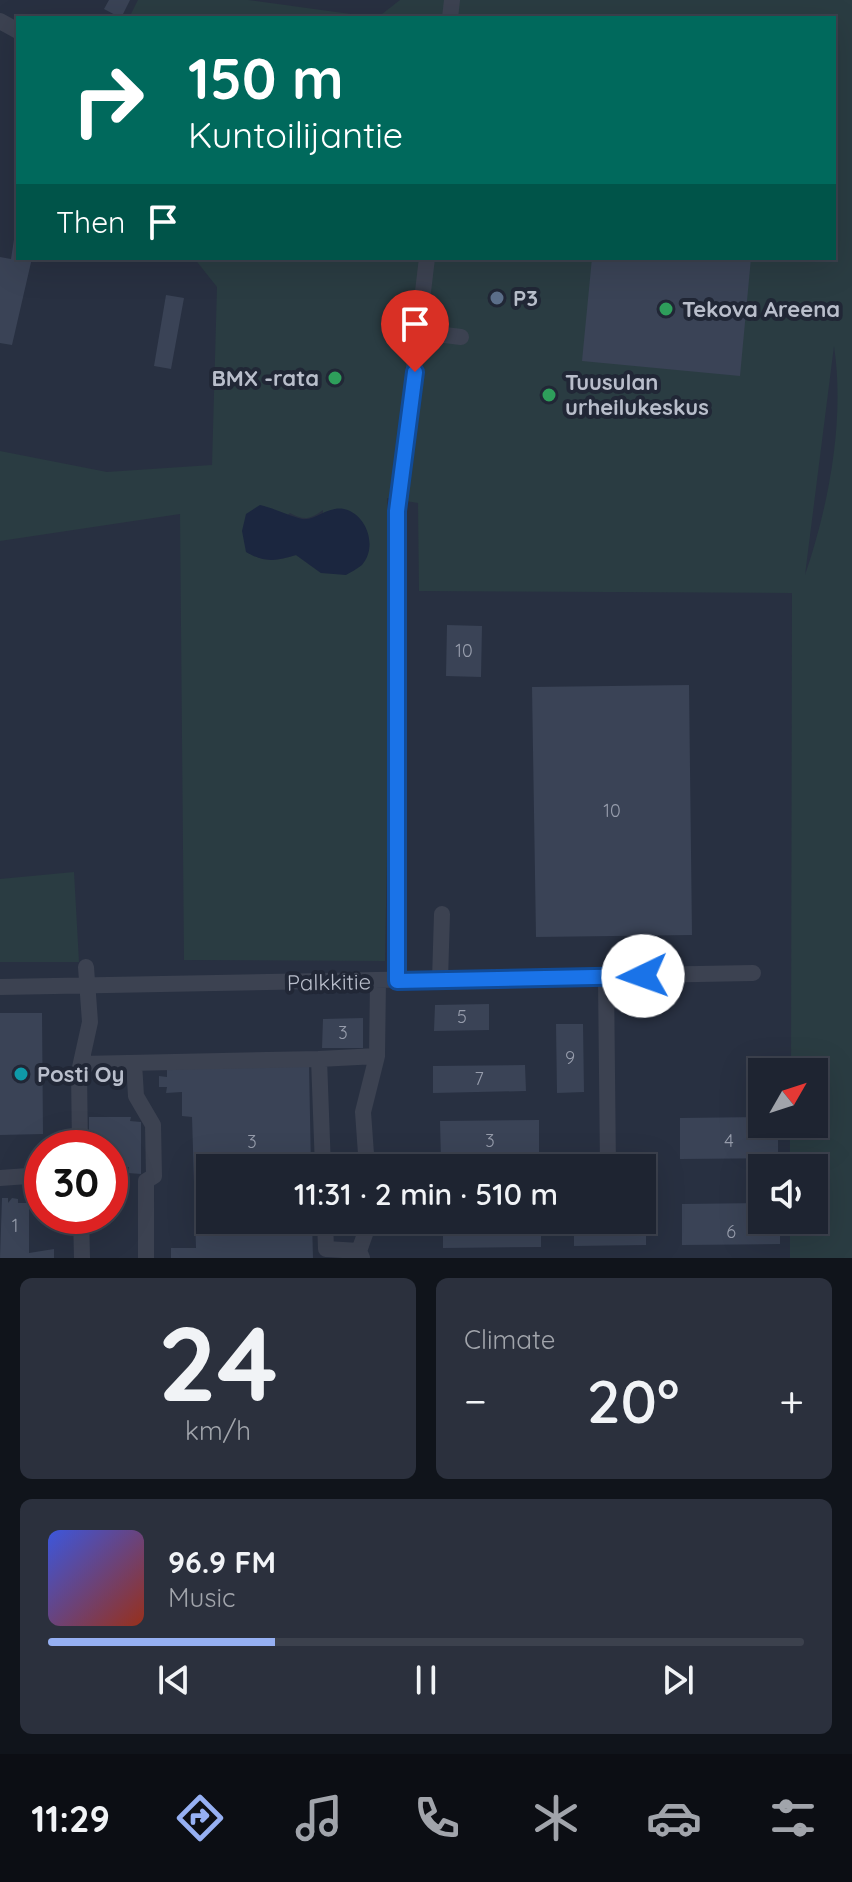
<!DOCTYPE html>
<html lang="en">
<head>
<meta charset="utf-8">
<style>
  :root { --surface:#1e2431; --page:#2b303d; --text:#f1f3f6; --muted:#a1a4ab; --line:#3c414d; --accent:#96b0f3 }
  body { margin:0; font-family:Quicksand,sans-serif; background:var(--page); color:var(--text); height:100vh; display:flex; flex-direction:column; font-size:30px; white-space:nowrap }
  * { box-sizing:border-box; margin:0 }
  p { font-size:26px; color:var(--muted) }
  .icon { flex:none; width:44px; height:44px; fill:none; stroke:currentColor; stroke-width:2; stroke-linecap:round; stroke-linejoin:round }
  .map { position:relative; height:1258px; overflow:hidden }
  .drawer { display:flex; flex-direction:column; gap:20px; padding:20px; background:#10141b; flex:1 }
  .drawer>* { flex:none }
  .top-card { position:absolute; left:16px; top:16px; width:820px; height:244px; border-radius:0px; box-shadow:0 8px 32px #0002,0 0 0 2px var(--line); background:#00695c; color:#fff; overflow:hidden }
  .needle { width:52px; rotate:51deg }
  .fabs { position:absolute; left:748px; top:1058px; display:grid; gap:16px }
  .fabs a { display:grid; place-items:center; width:80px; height:80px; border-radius:0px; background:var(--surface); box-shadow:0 8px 32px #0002,0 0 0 2px var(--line); font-size:40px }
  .speed { position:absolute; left:24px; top:1130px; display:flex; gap:16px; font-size:40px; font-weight:700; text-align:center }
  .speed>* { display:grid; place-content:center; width:104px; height:104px; border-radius:50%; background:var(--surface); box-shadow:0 8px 32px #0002,0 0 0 2px var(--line); line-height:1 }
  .speed .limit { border:12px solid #d22; background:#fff; color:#111 }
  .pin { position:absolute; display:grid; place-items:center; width:68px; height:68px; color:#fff; margin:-82px -34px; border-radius:50% 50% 50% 0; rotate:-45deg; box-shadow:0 0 8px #0007 }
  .pin .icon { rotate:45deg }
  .me { position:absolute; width:88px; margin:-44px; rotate:267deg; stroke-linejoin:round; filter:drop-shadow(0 0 6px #0008) }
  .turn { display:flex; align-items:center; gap:28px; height:168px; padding:0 40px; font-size:36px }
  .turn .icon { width:104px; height:104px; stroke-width:2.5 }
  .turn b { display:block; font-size:56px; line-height:68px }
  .then { display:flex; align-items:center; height:76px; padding:0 40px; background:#0003; gap:16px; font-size:30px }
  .big { font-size:60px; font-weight:600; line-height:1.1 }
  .drawer .widget { flex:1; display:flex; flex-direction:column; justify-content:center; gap:12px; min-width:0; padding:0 28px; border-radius:12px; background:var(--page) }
  .drawer .dial { align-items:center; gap:0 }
  .dial b { font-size:104px; line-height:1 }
  .song { display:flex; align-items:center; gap:24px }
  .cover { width:96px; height:96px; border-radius:12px; background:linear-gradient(135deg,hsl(230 70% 55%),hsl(10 70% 35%)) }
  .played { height:8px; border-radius:4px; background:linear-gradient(90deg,var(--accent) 30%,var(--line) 30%) }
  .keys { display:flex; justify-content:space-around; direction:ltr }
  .heat { display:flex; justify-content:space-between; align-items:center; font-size:44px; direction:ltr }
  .drawer .tiles { flex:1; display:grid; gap:20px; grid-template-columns:1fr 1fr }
  .widget:last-child { grid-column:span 2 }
  .trip { position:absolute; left:196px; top:1154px; width:460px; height:80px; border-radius:0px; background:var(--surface); box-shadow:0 8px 32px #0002,0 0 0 2px var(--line); font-weight:600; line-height:80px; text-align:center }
  .tab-bar { display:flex; height:128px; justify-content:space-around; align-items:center; background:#0c0e14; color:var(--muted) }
  .tab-bar .icon { width:56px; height:56px }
  .tab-bar .on { color:var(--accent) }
  .tab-bar b { font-size:36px; color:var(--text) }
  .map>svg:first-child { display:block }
</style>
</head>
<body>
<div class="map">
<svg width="852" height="1258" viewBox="0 0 852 1258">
  <rect width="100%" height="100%" fill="#283041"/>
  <path fill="#2a3c42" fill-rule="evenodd" d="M138,0H248L358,15L382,14L400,0H852V1258H790V1220H814V1168H790V1124H814V1072H791L792,593L419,591L418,503L387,498L392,584L385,961L184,960L180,514L0,541V451L107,472L212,465L217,287L194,258H834V18H129ZM834,346C845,419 829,505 805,575ZM323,510L321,573L296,555C276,561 265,563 247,552L290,513C304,521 311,519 323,510Z
    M74,872L79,962H0V879Z"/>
  <path fill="#1b263f" d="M260,505C274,508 289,516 302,519C316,521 327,506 344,509C367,514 378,547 362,565C357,569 351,572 346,575L321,573L296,555C276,561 265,563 246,552L242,531L246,514Z"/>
  <path fill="#3a4356" d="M109,0H130L121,18L104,9Z
    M15,233L18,234V258H32L12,345L0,343V257L11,259Z
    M592,258H751L740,376L582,361Z
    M166,295L184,298L171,369L154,366Z
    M447,625L482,626L481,677L446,676Z
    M689,685L692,935L536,937L532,687Z
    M489,1004V1030L434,1031L435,1005Z
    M0,1013H42L43,1134L0,1135Z
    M363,1018V1048H322L323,1019Z
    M556,1024H583L584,1092L557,1093Z
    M309,1064L311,1168H210V1220H312L313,1258H171V1248H196L192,1117L182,1116V1092L166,1093L167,1087H159V1076L167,1077V1068Z
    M525,1065L526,1091L433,1093V1066Z
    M89,1117H131L130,1121L141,1122V1174L128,1173L129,1167H110V1148H89Z
    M762,1117V1124H778V1158L680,1159V1118Z
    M539,1120V1161L441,1162L440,1121Z
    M2,1198H8V1203L12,1198L18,1199V1203H29V1253L54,1249V1258H0Z
    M762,1203V1220H780V1244L682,1245V1204Z
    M642,1205H646V1245L574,1246V1220H642Z
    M443,1220H541V1247L443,1248Z"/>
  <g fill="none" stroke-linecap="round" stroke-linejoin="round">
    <path stroke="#3c4251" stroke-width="16" d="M450,18L452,0
      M0,21L18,31
      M420,332L461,337
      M606,978L608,1168
      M440,980L442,914
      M397,981V511L427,258
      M0,987L753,973
      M134,1063L136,1096L153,1125L154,1176L146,1181V1258
      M81,1064L319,1059
      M80,1148L79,1072L90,1022L86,967
      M323,1168L319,1059L377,1056L378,981
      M367,1168L363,1112L377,1056
      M0,1178L42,1175
      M81,1216L82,1258
      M325,1220L326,1249L359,1251L362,1258
      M359,1251L370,1220"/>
  </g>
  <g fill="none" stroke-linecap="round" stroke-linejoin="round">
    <defs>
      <path id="route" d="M415,372L397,511V981L643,976"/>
    </defs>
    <use href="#route" stroke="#114b97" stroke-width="20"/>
    <use href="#route" stroke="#1a73e8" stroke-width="14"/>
  </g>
  <circle fill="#5c6f8a" stroke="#212736" stroke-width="3" cx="497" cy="298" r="8"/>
  <g fill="#2e9e5b" stroke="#212736" stroke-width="3">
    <circle cx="666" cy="309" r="8"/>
    <circle cx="335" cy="378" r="8"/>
    <circle cx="549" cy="395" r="8"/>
  </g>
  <circle fill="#0f9aa8" stroke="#212736" stroke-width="3" cx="21" cy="1074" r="8"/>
  <g text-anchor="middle" stroke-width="8" stroke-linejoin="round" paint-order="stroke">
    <g font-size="18" fill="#979dac">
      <text x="464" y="657">10</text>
      <text x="612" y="817">10</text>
      <text x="462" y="1023">5</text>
      <text x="343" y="1039">3</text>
      <text x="570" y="1064">9</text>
      <text x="479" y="1085">7</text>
      <text x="490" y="1147">3</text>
      <text x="729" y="1147">4</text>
      <text x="252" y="1148">3</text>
      <text x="15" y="1232">1</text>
      <text x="731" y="1238">6</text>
    </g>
    <g font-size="22" font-weight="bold" fill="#b9becb" stroke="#212736" text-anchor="start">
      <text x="513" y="306">P3</text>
      <text x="682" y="317">Tekova Areena</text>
      <text x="319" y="386" text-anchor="end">BMX -rata</text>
      <text x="565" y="390">Tuusulan<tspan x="565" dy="25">urheilukeskus</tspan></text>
      <text x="37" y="1082">Posti Oy</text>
    </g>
    <g font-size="22" fill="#b9becb" stroke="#212736">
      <text transform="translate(329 982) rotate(-1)" y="8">Palkkitie</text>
    </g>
  </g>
</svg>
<div class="fabs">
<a><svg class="needle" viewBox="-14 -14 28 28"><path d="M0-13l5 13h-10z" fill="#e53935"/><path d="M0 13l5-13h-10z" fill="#a1a4ab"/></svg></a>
<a><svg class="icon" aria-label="sound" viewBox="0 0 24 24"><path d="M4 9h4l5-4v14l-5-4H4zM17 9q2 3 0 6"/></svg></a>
</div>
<div class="speed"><div class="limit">30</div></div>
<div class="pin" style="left:415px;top:372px;background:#d93025"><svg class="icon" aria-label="arrive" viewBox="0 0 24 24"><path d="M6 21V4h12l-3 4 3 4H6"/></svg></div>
<svg class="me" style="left:643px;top:976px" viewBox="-20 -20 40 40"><circle r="19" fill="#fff"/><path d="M0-13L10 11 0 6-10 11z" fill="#1a73e8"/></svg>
<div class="trip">11:31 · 2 min · 510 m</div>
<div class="top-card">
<div class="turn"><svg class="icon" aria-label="right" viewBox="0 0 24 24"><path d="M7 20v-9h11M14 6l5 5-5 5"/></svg><div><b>150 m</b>Kuntoilijantie</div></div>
<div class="then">Then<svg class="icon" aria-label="arrive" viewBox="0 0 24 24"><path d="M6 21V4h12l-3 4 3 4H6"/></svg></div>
</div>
</div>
<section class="drawer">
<div class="tiles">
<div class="widget dial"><b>24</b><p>km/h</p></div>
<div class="widget"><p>Climate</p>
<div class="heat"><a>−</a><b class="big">20°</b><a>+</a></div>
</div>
<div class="widget">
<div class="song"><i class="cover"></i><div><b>96.9 FM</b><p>Music</p></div></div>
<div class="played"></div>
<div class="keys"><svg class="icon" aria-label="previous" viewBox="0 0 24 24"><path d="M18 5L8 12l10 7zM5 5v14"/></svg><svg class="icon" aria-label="pause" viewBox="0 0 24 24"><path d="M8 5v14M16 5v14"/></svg><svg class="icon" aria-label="next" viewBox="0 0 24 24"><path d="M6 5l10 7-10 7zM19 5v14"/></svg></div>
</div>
</div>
</section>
<nav class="tab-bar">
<b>11:29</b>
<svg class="icon on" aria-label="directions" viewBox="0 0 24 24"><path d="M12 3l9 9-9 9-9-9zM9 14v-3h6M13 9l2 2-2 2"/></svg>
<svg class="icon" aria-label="music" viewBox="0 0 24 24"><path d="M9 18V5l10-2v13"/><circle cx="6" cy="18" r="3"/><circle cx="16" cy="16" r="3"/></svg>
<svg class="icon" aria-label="phone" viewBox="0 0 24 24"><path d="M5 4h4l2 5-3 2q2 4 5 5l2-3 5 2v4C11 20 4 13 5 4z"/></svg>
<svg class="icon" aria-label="climate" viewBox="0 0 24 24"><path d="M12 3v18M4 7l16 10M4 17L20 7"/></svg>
<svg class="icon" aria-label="car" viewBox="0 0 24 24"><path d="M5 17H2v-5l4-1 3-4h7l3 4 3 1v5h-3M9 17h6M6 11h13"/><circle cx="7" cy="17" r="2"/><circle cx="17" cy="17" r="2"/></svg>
<svg class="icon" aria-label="filters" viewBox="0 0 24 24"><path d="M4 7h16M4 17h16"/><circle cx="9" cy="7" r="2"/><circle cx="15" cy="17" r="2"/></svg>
</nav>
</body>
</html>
